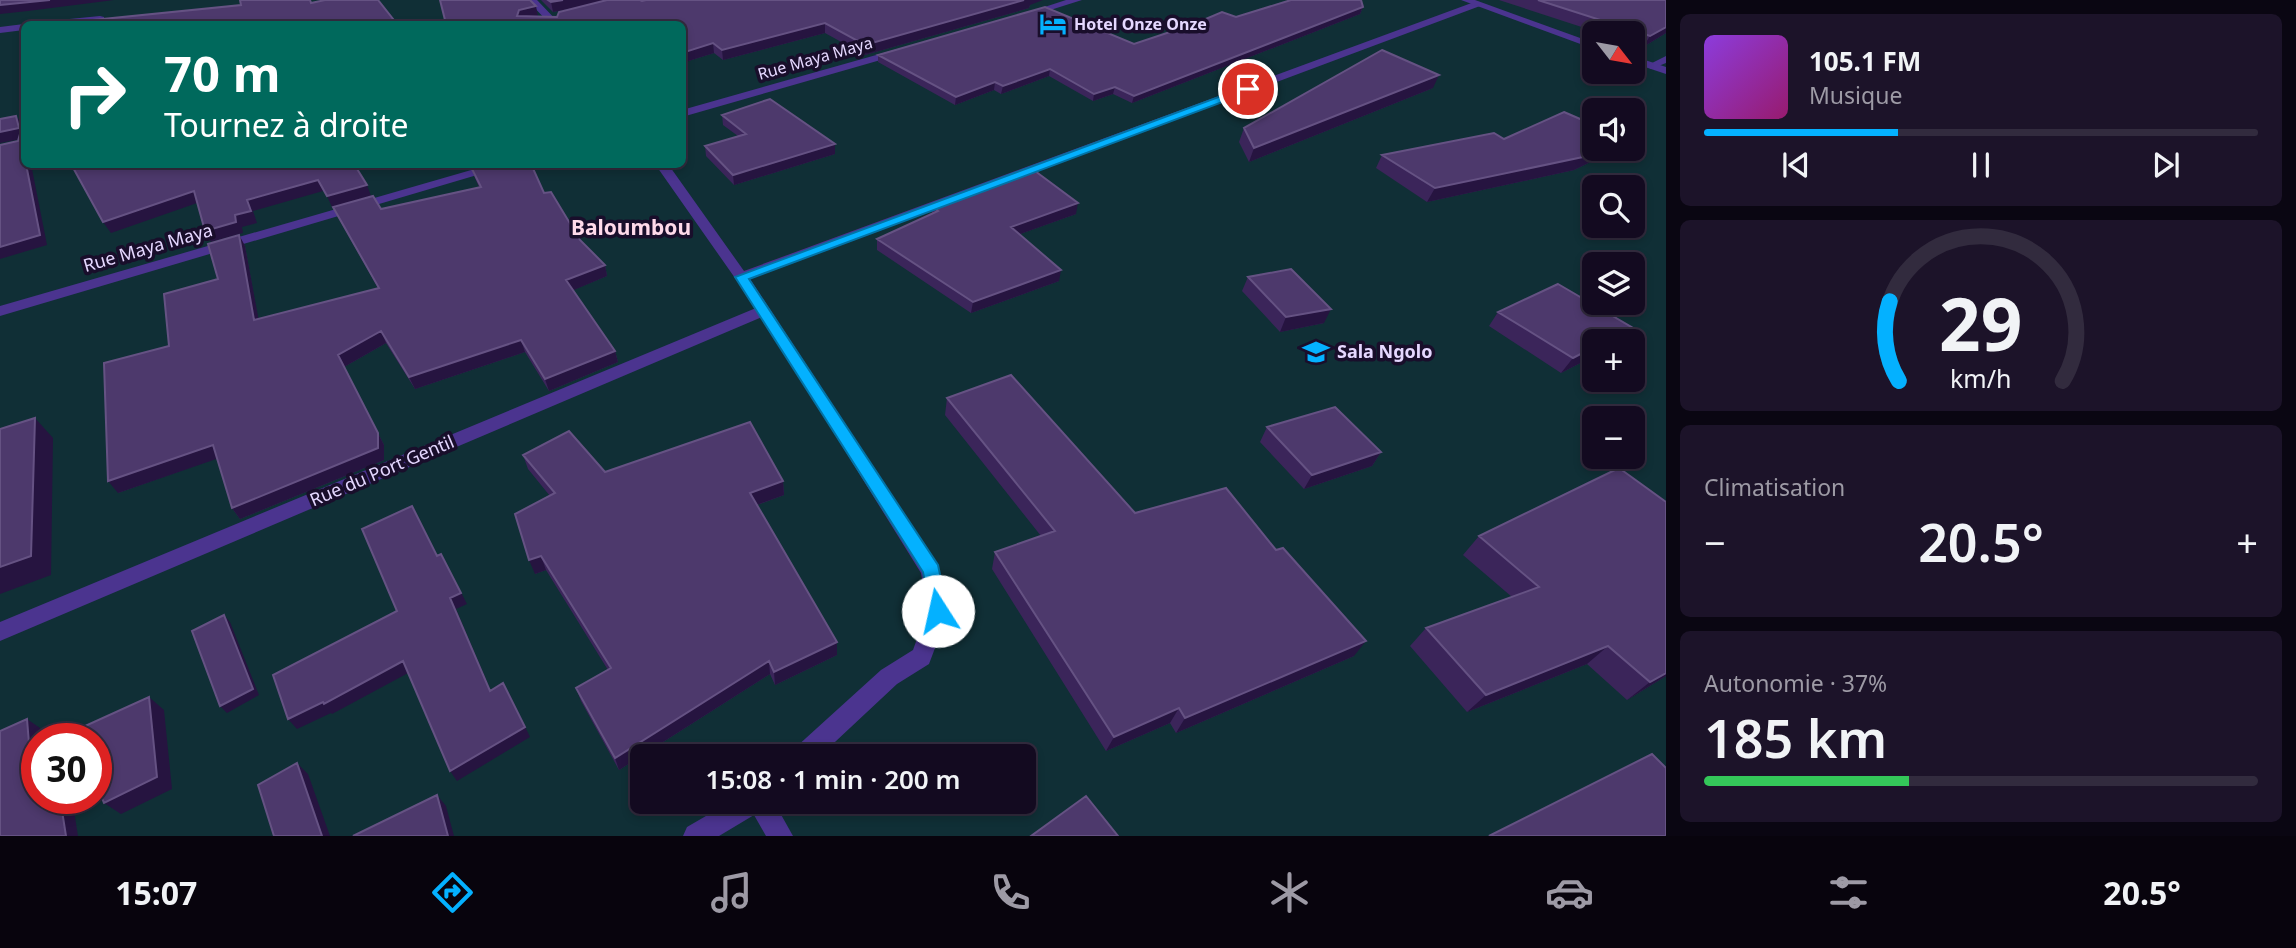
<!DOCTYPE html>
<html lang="fr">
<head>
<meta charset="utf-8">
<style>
  :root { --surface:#130a20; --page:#1c1329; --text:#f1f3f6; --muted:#9d9aa5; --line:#322b3e; --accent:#04b1ff }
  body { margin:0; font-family:"Noto Sans",sans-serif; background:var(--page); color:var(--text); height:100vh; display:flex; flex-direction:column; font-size:26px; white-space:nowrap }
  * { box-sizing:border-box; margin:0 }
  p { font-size:23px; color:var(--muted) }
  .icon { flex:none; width:38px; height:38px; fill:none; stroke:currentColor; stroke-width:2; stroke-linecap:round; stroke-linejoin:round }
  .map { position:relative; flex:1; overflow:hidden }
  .sheet { display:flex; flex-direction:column; gap:14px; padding:14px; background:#0a0612; width:630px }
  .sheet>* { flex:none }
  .guide { position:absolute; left:21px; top:21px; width:665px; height:147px; border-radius:10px; box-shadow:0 4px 10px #0003,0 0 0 2px var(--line); background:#00695c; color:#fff; overflow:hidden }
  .needle { width:46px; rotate:121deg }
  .buttons { position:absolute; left:1582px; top:21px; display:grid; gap:14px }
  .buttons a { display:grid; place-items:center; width:63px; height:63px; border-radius:10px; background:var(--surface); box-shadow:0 4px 10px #0003,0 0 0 2px var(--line); font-size:35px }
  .speed { position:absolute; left:21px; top:723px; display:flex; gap:14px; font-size:35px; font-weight:700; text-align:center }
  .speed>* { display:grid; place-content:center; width:91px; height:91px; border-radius:50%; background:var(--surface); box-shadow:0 4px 10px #0003,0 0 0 2px var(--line); line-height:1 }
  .speed .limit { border:10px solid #d22; background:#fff; color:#111 }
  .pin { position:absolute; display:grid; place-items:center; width:60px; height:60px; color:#fff; margin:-30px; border:4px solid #fff; border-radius:50%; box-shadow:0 2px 7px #0007 }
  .me { position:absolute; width:77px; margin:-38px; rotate:350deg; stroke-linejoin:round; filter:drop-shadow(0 0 5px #0008) }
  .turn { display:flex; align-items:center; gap:24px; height:147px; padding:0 28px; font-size:32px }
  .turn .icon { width:91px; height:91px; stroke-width:2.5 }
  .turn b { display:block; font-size:49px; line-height:60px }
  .big { font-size:52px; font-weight:600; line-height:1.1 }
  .sheet .card { flex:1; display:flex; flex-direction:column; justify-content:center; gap:10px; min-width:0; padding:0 24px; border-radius:10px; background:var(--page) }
  .sheet .dial { align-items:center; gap:0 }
  .dial svg { height:182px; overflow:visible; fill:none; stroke:var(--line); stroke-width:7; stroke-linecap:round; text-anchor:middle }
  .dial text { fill:var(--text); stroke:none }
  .song { display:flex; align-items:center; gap:21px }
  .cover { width:84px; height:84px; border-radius:10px; background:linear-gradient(135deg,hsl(270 70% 55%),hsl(320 70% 35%)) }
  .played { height:7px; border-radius:4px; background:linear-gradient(90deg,var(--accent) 35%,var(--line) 35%) }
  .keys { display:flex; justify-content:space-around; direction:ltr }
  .heat { display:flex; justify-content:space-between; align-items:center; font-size:38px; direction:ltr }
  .charge { height:10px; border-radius:5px; background:linear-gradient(90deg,#34c759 37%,var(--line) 0) }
  .trip { position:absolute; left:630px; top:744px; width:406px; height:70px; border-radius:10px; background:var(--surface); box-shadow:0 4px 10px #0003,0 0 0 2px var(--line); font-weight:600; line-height:70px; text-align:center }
  .dock { display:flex; height:112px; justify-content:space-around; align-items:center; background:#08040d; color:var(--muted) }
  .dock .icon { width:49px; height:49px }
  .dock .selected { color:var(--accent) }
  .dock b { font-size:32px; color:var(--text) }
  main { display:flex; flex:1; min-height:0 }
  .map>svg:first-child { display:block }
</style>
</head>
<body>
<main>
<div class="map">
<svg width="1666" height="836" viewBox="0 0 1666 836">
  <rect width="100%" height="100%" fill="#190e2b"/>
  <path fill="#102f36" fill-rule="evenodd" d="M0,0H1666V836H0ZM24,24H682V164H24ZM1594,33H1633V72H1594ZM1594,110H1633V149H1594ZM1594,187H1633V226H1594ZM1594,264H1633V303H1594ZM1594,341H1633V380H1594ZM1594,418H1633V457H1594ZM37,738H96V798H37ZM642,756H1024V802H642Z"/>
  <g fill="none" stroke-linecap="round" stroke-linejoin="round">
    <path fill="#4b348f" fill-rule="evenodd" d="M527,0H537L560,24H550Z
      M1066,0H1082L1025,18L1020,15Z
      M1477,1L1482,4L1480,6L750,279L938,565L949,611L929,664L897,684L820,756H791L795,748L881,670L913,650L927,611L921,573L762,317L0,641V622L756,308L655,164H668L744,271Z
      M100,16L104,17V21L44,24L49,21Z
      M24,24H26L24,30L0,33V27Z
      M901,48L906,51L905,53L682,117V110Z
      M1666,56V63L1651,69L1646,66Z
      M492,164H514L0,316V306Z
      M730,802H774L793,836H766L754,815L719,836H683L687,827Z"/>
    <path fill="#4b348f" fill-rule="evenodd" d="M1461,0H1475L1594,43V49Z
      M1633,56L1666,67V74L1633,63Z"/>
  </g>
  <path fill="#3b255a" d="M541,0H640L642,1L1030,5L1029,8L865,55L825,33L723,60L714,53L682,63V24H446L538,16H534L557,17L579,7L553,12Z
    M1499,0H1666V33L1643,47L1633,44V33H1600Z
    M1363,7L1360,14L1132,103L1113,94L1093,101L1049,76L1001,94L994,90L955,105L878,62V55L1134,44L1194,24L1236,17Z
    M1433,88L1249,162L1239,142L1244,128Z
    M722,115L835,144V154L734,185L706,156L705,146L738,136L723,125Z
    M1504,139L1594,149H1616L1615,150L1574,170L1427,202L1376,168L1382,155Z
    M468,164H531L544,193L580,240L605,265L607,276L573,290L615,351L618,362L549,391L525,352L415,389L386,343L344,367L384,445V460L240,519L232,508L217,458L118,493L169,346L218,279L239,235L245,246L258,319L378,288L339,219L333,207L381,209L479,187L475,178L471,167L469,168Z
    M932,206L1076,214L1020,234L1059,281L971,313L877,250V239L932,214Z
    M1248,277L1324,323L1280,332L1242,291Z
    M1498,312L1594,341V356L1561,373L1489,326Z
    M947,398L1135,513L1354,656L1176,733L1170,723L1106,751L992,569L995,552L1041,536L945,415Z
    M1267,427L1381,452L1372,466L1304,489L1260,442Z
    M523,455L605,472L783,481L784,495L757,505L837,655L775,685L770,674L619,770L581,701L576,688L608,670L546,570L535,574L550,496L528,469Z
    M1479,536L1666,676L1627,700L1587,664L1467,712L1410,646L1426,628L1512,597L1463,555Z"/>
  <path fill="#261440" d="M50,0H114L28,11L0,14V5Z
    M563,0H614L553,12L551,2Z
    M1024,0H1043L1030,5L1029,8L865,55V45Z
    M536,6L538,16L521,19L517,16L519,10Z
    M1363,7L1360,14L1132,103L1134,96Z
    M825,23V33L723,60L722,50Z
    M1666,27V33L1643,47L1650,36Z
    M713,43L714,53L682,63V53Z
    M1050,69L1049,76L1001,94L1003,86Z
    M1439,75L1433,88L1249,162L1254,148Z
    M995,82L994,90L955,105L956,97Z
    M1115,87L1113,94L1093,101L1094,94Z
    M16,116L23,125L24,133V138H23L24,140V158L21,139L0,143V132Z
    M835,144V154L734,185L733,175Z
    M1600,149H1616L1615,150L1574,170L1427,202L1435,188Z
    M26,164H31L47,245L0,259V247Z
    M318,180L323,191L253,211L257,223L242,227L243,233L211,242L205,231L235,215L247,200Z
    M367,185L371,196L332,207L327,196Z
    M194,191L200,202L111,233L103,222Z
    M1078,203L1076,214L1009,238L1011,227Z
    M239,235L245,246L261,332L254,320Z
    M605,265L607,276L569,292L566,280Z
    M1061,270L1059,281L971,313L973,302Z
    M1331,309L1324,323L1280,332L1286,317Z
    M1633,328L1622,341H1606Z
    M381,331L386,343L344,367L384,445V460L240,519L232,508L338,355Z
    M521,340L525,352L415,389L409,377Z
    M1594,347V356L1561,373L1573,358Z
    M615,351L618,362L549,391L545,379Z
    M35,418L53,438L51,575L0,594V567Z
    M213,445L222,457L118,493L108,481Z
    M1381,452L1372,466L1304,489L1312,475Z
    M783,481L784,495L751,507L750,493Z
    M441,554L467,604L456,609L495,701L490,691L450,598Z
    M541,556L546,570L535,574L529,560Z
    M224,615L230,622L259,695L227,713L220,706Z
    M1366,641L1354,656L1176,733L1185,718Z
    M837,642V655L775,685L774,672Z
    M1608,646L1587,664L1467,712L1486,695Z
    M403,661L410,672L332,714L331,713L297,729L288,719Z
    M769,661L770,674L619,770L615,758Z
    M1666,673V676L1627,700L1650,682Z
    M509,693L530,737L457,781L450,771Z
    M149,697L164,710L172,789L121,814L104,803Z
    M1179,708L1170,723L1106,751L1114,737Z
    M27,719L40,728L41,738H37V761L30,756Z
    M297,763L308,774L330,836H322Z
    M437,795L446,806L454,836H448Z
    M60,798H72L78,836H66Z"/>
  <path fill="#4d396c" stroke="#655283" stroke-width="2" d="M0,0H50L0,5Z
    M240,0H310L311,3L325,0H378L397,24H91L93,20L241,5Z
    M440,0H530L536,6L519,10L517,16L557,17L559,12L607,0H640L642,1L646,0H1024L865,45L825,23L722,50L713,43L682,53V24H446Z
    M548,0H563L551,2Z
    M1291,0H1361L1363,7L1134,96L1115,87L1094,94L1050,69L1003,86L995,82L956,97L878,55L1045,7L1134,44L1194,24L1222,12L1236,17Z
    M1538,0H1666V27L1650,36Z
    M1382,50L1439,75L1254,148L1244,128Z
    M770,99L835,144L733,175L705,146L746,134L722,115Z
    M1564,112L1594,125V149H1600L1583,157L1435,188L1382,155L1494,133L1504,139Z
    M16,116L19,128L0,132V119Z
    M20,134L24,158V164H26L40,235L0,247V145L18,141Z
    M71,164H354L367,185L327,196L318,180L247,200L251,211L235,215L236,222L205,231L194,191L103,222Z
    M481,164H531L544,193L551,192L580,240L605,265L566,280L615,351L545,379L521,340L409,377L381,331L338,355L378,433V448L232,508L213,445L108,481L104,363L169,346L164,294L218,279L208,244L239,235L254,320L379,288L333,207L373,196L381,209L481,187L471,167Z
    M1035,171L1078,203L1011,227L1061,270L973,302L877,239L938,211L932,206Z
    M1291,269L1331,309L1286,317L1248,277Z
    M1558,284L1633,328L1606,341H1594V347L1573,358L1498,312Z
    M1011,375L1135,513L1226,488L1276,550L1283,548L1366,641L1185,718L1179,708L1114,737L995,552L1055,531L947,398Z
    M1335,407L1381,452L1312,475L1267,427Z
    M35,418L31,556L0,567V429Z
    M750,422L783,481L750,493L837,642L774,672L769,661L615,758L576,688L611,668L541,556L529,560L515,514L555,493L523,455L569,431L605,472Z
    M1619,468L1666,502V673L1650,682L1608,646L1486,695L1426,628L1539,587L1479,536Z
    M412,506L437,556L441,554L461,593L450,598L490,691L503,683L525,727L450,771L403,661L324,704L323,702L288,719L273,675L397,611L362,529Z
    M224,615L253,689L220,706L192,631Z
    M149,697L157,777L104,803L96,784V738H77L74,731Z
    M27,719L30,756L37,753V798H60L66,836H0V731Z
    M1652,754L1666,768V836H1489Z
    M297,763L322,836H274L258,785Z
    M437,795L448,836H353Z
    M1086,796L1118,836H1031Z"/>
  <path fill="#04b1ff" stroke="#0373a6" stroke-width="2" d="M1248,86L1254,89L1252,91L749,279L938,565L948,611L945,616L938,619L931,616L923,572L735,277Z"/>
  <defs>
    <symbol id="hotel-bare" viewBox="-9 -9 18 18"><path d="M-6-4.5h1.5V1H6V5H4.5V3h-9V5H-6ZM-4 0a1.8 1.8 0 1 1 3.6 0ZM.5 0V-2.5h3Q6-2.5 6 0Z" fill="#04b1ff" stroke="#190e2b" stroke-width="2.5" paint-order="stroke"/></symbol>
    <symbol id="school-bare" viewBox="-9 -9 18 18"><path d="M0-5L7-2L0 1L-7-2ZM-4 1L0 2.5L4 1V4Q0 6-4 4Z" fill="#04b1ff" stroke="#190e2b" stroke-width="2.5" paint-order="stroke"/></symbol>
  </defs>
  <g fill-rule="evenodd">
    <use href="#hotel-bare" x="1034" y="5" width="38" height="38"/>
    <use href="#school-bare" x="1297" y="333" width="38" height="38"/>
  </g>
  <g text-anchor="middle" stroke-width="7" stroke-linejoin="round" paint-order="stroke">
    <g font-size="16" font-weight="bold" fill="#e5d8ff" stroke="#190e2b" text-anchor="start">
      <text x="1074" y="30">Hotel Onze Onze</text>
    </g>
    <g font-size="16" fill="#e5d8ff" stroke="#190e2b">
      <text transform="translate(815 58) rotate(-16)" y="6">Rue Maya Maya</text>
    </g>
    <g font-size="18" fill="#e5d8ff" stroke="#190e2b">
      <text transform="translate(148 248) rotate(-16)" y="6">Rue Maya Maya</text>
      <text transform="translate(382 471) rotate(-23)" y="6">Rue du Port Gentil</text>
    </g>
    <g font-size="18" font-weight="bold" fill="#e5d8ff" stroke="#190e2b" text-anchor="start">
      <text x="1337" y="358">Sala Ngolo</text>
    </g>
    <g font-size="21" font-weight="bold" fill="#ffdaea" stroke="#190e2b">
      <text x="631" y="235">Baloumbou</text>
    </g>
  </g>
</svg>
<div class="buttons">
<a><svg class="needle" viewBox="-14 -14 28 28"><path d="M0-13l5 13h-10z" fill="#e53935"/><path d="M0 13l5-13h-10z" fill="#9d9aa5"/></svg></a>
<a><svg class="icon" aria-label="sound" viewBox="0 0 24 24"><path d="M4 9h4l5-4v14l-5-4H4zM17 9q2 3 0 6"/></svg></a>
<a><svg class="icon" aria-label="search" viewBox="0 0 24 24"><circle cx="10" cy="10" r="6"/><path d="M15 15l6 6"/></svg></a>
<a><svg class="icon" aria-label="layers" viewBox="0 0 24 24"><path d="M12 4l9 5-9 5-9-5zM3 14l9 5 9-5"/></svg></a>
<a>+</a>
<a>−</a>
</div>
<div class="speed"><div class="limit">30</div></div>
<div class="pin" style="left:1248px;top:89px;background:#d93025"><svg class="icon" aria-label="arrive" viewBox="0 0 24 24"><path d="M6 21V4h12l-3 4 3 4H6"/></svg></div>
<svg class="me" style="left:938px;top:611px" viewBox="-20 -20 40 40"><circle r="19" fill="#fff"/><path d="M0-13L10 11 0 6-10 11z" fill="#04b1ff"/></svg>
<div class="trip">15:08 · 1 min · 200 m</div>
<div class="guide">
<div class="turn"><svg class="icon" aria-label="right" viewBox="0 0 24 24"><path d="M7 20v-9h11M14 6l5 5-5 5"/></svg><div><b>70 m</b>Tournez à droite</div></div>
</div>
</div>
<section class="sheet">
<div class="card">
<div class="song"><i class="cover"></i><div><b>105.1 FM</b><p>Musique</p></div></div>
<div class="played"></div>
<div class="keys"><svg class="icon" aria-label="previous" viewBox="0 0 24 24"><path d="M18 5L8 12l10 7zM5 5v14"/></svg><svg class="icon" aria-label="pause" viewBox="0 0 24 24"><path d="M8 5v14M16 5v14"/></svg><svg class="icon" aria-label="next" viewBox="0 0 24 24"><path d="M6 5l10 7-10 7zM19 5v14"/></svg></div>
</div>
<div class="card dial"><svg viewBox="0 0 100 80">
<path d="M14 69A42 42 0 1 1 86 69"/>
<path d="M14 69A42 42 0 0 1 10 34" stroke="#04b1ff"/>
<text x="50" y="56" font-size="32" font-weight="700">29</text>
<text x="50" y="72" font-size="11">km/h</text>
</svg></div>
<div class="card"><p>Climatisation</p>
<div class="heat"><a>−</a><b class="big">20.5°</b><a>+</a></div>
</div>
<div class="card"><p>Autonomie · 37%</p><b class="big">185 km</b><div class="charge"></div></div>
</section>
</main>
<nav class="dock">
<b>15:07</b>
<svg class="icon selected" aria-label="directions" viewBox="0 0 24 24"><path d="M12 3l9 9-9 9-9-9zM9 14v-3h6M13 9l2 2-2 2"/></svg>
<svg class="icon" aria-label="music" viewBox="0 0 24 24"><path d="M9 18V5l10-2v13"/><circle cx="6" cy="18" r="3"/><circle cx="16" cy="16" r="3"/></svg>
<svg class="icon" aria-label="phone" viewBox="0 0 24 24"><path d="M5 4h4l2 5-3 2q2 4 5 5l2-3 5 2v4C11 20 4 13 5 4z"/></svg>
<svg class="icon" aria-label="climate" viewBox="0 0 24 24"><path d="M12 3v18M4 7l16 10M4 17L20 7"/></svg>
<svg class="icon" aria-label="car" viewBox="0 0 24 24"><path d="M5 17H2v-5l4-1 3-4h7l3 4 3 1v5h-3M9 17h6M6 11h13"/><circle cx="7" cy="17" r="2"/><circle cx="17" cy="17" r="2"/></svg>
<svg class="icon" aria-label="filters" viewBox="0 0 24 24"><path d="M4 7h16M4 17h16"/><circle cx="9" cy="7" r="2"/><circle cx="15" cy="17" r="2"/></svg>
<b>20.5°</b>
</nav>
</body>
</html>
